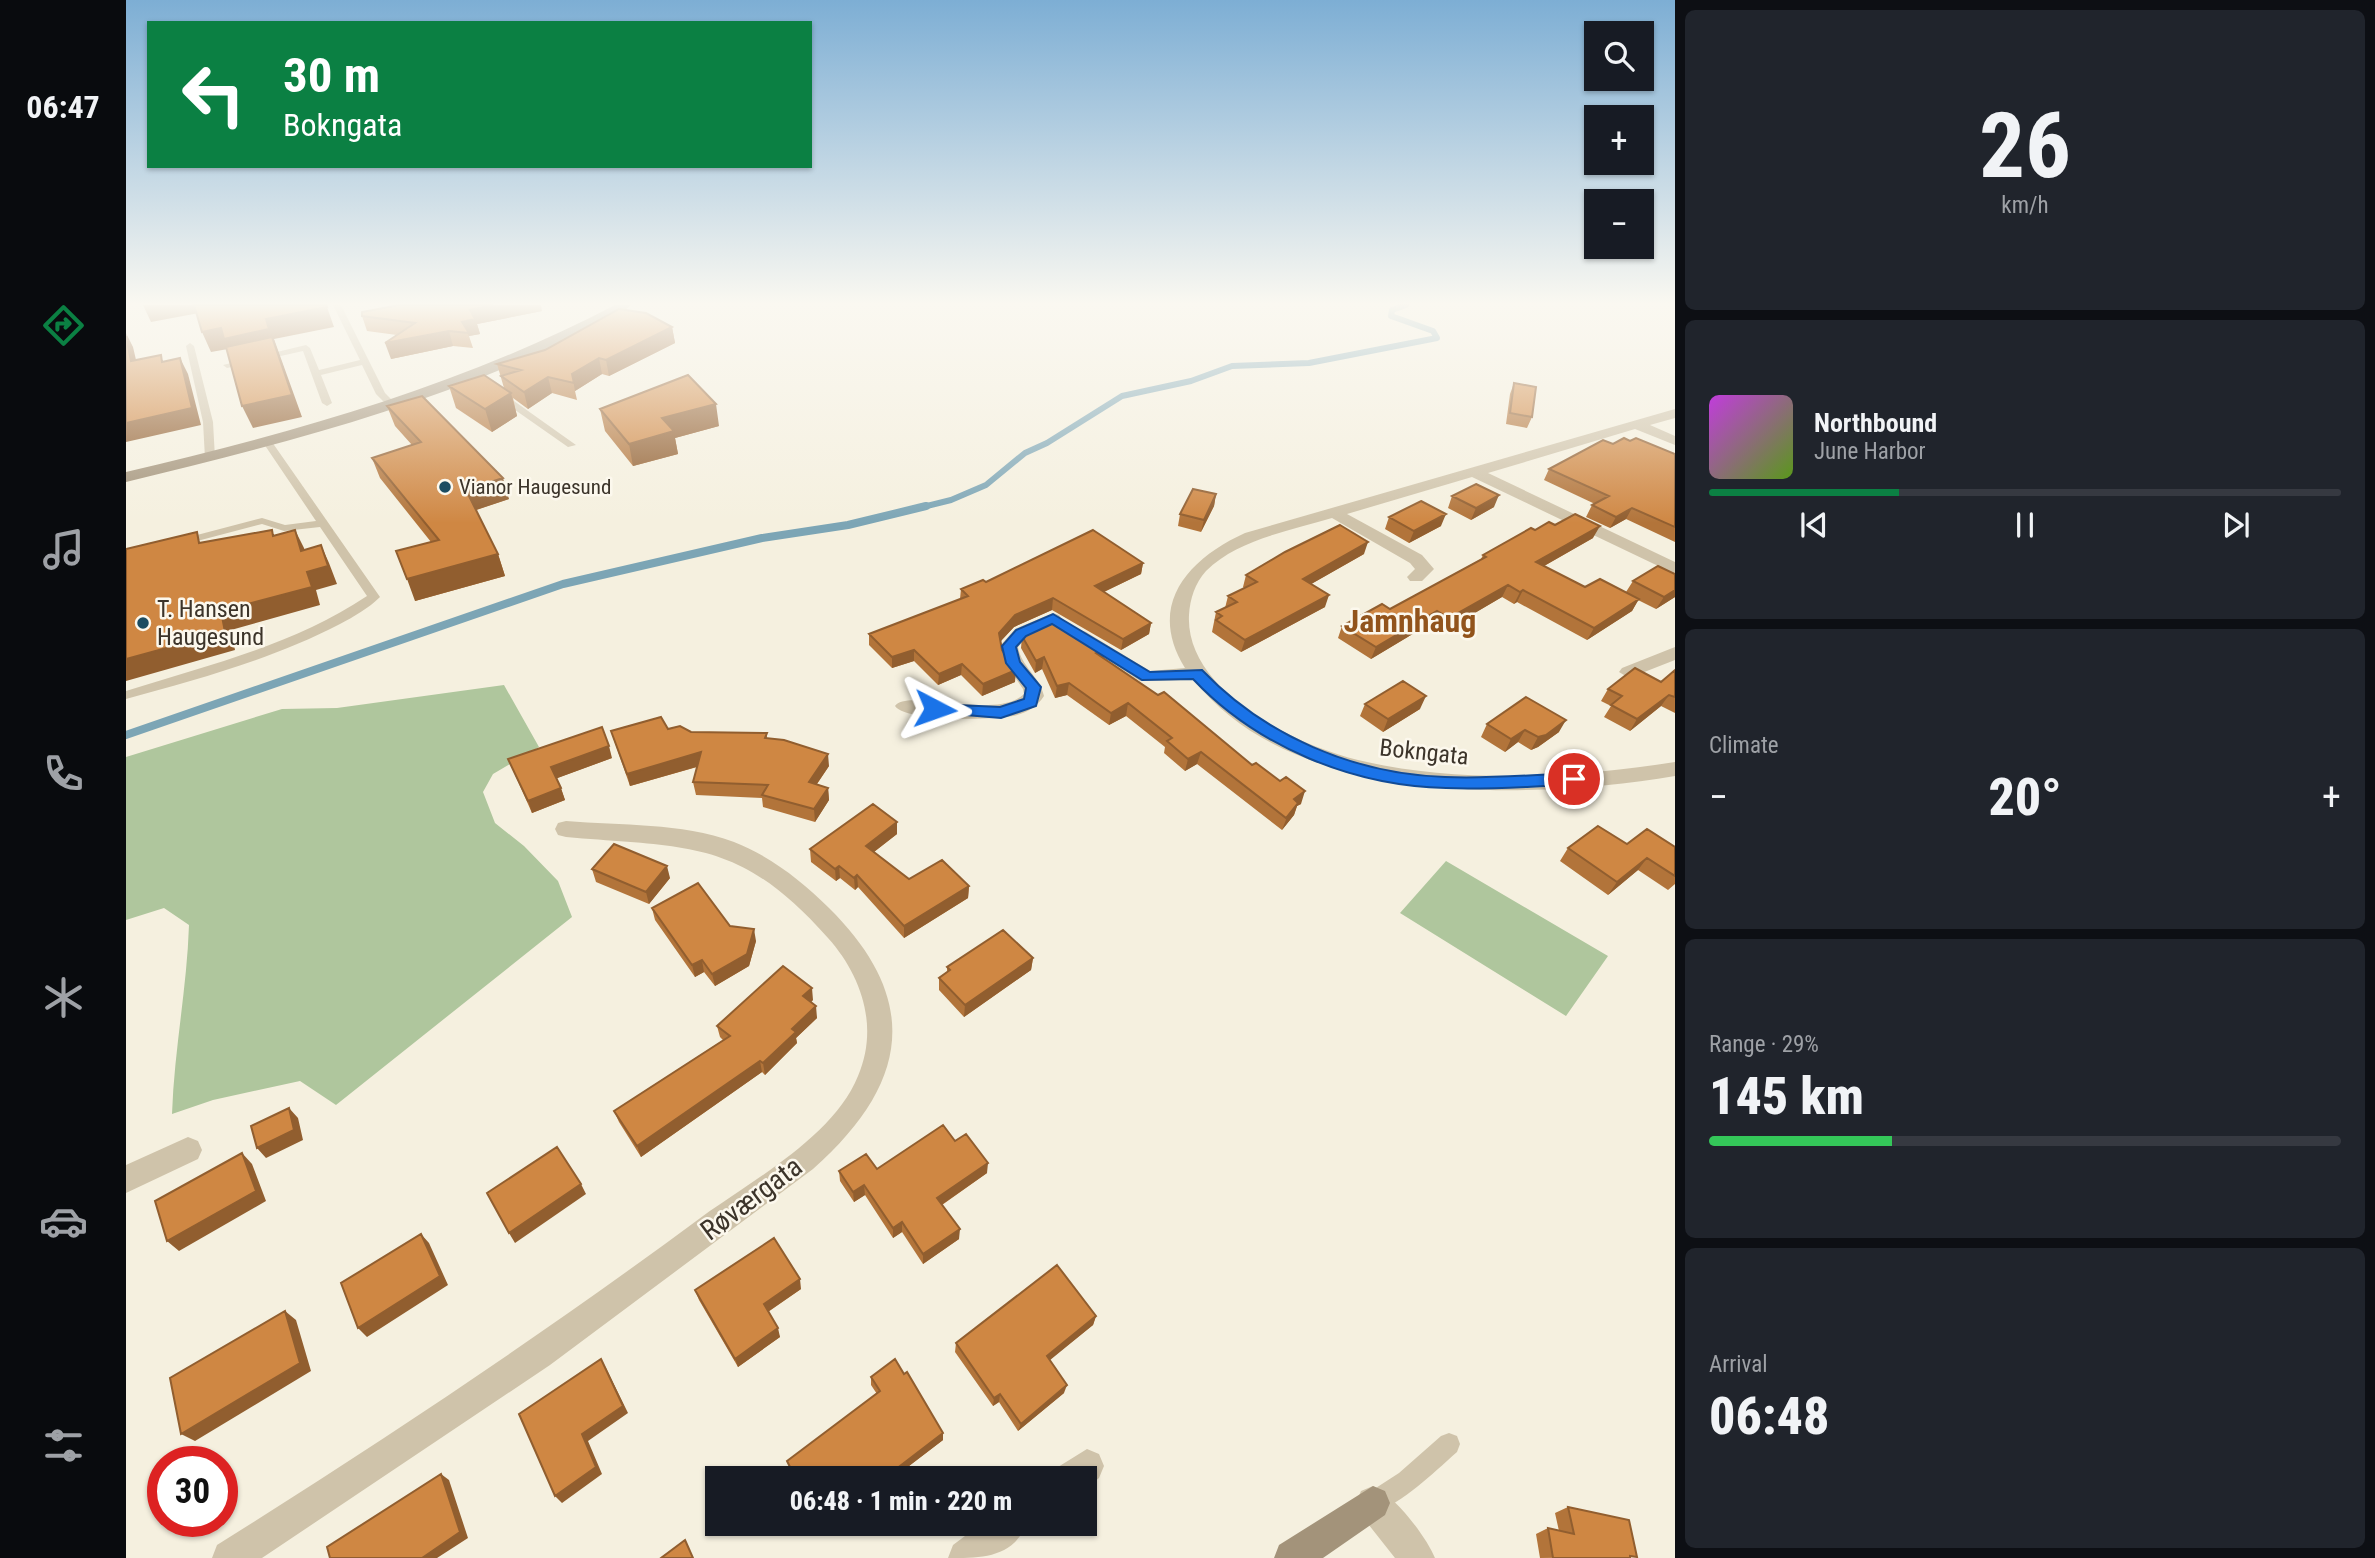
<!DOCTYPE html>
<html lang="en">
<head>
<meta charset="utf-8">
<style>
  :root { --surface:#171b24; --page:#20242c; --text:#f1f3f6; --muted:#9ea1a6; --line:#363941; --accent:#0b8043 }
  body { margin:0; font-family:"Roboto Condensed",sans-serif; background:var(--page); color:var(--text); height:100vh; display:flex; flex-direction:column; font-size:26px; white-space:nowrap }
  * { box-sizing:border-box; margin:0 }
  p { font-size:23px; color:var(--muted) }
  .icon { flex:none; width:38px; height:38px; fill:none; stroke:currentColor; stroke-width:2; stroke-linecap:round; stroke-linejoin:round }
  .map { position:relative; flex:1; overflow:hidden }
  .drawer { display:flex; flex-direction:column; gap:10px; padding:10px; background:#0d0f14; width:700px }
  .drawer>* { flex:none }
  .top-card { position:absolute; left:21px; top:21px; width:665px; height:147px; border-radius:0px; box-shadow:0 2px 5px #0004; background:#0b8043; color:#fff; overflow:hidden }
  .buttons { position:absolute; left:1458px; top:21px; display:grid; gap:14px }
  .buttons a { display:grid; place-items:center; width:70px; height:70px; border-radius:0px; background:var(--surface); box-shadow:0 2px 5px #0004; font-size:35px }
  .speed { position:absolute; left:21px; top:1446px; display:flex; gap:14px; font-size:35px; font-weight:700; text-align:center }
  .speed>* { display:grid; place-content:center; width:91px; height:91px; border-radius:50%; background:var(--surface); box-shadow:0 2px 5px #0004; line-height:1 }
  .speed .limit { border:10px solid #d22; background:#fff; color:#111 }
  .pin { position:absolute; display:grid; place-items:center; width:60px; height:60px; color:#fff; margin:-30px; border:4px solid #fff; border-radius:50%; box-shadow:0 2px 7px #0007 }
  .me { position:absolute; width:77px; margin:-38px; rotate:94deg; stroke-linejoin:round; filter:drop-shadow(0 0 5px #0008) }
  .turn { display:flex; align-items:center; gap:24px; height:147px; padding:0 21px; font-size:32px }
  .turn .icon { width:91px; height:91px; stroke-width:2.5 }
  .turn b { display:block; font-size:49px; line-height:60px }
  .big { font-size:52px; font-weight:800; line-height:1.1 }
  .drawer .card { flex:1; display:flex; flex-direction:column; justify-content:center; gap:10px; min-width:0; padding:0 24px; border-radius:10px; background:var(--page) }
  .drawer .dial { align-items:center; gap:0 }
  .dial b { font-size:91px; line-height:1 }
  .song { display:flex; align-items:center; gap:21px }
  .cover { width:84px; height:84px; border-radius:10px; background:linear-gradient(135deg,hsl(290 70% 55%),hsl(90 70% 35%)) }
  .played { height:7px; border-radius:4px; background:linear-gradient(90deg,var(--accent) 30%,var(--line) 30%) }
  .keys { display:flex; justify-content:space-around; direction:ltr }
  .heat { display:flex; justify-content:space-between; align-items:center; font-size:38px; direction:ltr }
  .charge { height:10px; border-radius:5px; background:linear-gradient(90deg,#34c759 29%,var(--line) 0) }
  .trip { position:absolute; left:579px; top:1466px; width:392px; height:70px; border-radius:0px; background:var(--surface); box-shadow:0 2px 5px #0004; font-weight:800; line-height:70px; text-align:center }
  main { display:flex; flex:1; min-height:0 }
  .tab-bar { display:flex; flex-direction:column; width:126px; justify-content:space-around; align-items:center; background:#090b0e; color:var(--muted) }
  .tab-bar .icon { width:49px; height:49px }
  .tab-bar .on { color:var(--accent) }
  .tab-bar b { font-size:32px; color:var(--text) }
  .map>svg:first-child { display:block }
</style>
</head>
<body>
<main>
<nav class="tab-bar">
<b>06:47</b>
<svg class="icon on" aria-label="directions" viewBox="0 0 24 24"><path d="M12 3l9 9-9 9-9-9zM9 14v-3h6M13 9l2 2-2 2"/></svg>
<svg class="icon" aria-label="music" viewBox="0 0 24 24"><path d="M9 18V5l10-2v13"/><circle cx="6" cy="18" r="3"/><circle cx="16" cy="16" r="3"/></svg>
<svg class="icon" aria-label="phone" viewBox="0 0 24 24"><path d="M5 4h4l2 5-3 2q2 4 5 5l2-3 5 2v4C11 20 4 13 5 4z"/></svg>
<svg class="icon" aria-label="climate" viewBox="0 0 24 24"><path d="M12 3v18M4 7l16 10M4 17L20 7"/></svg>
<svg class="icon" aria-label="car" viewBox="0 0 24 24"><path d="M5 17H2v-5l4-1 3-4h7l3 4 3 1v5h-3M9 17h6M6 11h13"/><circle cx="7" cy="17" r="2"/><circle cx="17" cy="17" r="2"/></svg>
<svg class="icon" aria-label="filters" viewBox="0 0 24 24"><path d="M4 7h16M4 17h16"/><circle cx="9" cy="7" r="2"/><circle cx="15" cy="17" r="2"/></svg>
</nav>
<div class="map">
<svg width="1549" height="1558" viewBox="0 0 1549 1558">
  <rect width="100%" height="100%" fill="#f5f0df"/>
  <path fill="#afc69d" d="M378,685L413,747L367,774L357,792L369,823L398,846L432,881L446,917L210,1105L174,1081L87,1100L46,1114C48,1051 61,988 63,925L38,908L0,920V757L156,709L211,708Z
    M1320,861L1482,956L1440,1016L1274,913Z"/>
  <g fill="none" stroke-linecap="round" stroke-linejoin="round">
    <path stroke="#7ca5b5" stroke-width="6" d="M793,508L825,500L860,485L899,453L921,443L996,396L1065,381L1106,366L1183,363L1311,338L1307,331L1265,316L1266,310L1280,305"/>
    <path stroke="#7ca5b5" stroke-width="8" d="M0,735L437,584L636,538L722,525L800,506"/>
    <path fill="#cfc3aa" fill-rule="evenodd" d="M207,305H215L259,393L270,404V408H264L250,394L236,365L195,375L206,403L201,406L196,403L177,351L101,368L97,365L180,345L184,348L193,370L234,360Z
      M64,343L68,346L87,422L89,458L84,461L79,458L77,422L60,346Z
      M372,394H378L450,445L442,447L372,398Z
      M140,442H146L254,597C243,608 227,617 214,624C147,659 72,679 0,699V691C83,665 168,645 241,596L194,527L158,531L136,524L56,545L50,542L52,540L136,518L159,525L190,521L138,444Z
      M1323,1433L1331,1436L1334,1444L1331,1452C1305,1475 1279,1501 1247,1514L1239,1511L1236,1503L1239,1495L1273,1473L1315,1436Z"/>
    <path fill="#cfc3aa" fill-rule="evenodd" d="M1549,409V418L1524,425L1549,436V445L1509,429L1362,473L1549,562V574L1346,477L1221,514L1296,555L1308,569L1296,581H1284L1281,577L1289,569L1284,563L1206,518C1164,531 1112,539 1080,571C1069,583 1064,599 1063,615C1059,691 1169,745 1232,760C1333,784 1447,778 1549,762V776C1405,800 1168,808 1068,680L1014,681L945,636L954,630L960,632L1024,671L1059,668C1020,605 1062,559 1119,533Z
      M927,613L933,615L936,619L933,623L901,637L892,647C895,666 914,677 918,696C910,708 900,713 887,716C868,720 779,722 769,706C781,688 870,721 898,694L897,689L877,660L874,646L889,629Z
      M1549,647V660L1503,678L1493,672L1496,668Z
      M440,821C496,826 554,822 608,842C644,856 676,881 703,908C797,1001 782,1085 687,1169L424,1365L136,1558H86L91,1545C257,1441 419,1333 577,1216C627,1180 708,1136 732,1076C753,1027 736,976 702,938C613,838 563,848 440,837L432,835L429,829L432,823Z
      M62,1137L72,1141L76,1150L72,1159L0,1193V1165Z
      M961,1449L973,1454L978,1466L973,1478L959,1489V1479H927L932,1467Z
      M1247,1486C1268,1495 1300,1536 1309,1558H1269L1235,1515L1230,1503L1235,1491Z
      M855,1524H901C886,1558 856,1558 822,1558L827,1545Z"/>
    <path fill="#a3937a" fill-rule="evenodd" d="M489,305H505C483,325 447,338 420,350C286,411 143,447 0,482V472C170,432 334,386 489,305Z
      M1247,1486L1259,1491L1264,1503L1259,1515L1197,1558H1148L1153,1545Z"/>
  </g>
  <path fill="#b2743a" d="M416,311L351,324L354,334L343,336L347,348L327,346L265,359L271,335L241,331L236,316Z
    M546,327L549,343L483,376L476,374L449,391L451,400L426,393L402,409L387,398L391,416L366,432L330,408L323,386L378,388L371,364Z
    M1388,383L1406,417L1401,428L1380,424L1384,394Z
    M261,406L383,499L350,510L372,554L379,576L289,601L305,542L254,478L246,458L286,445L269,426Z
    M474,409L593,426L549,438L552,454L507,466L479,431Z
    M1504,441L1549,454V542L1500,519L1484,528L1460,517L1466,505L1469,504L1418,480L1423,469L1487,444Z
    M1090,494L1088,506L1075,532L1052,526L1054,514Z
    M1326,496L1368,507L1345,520L1322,508Z
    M1263,517L1315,526L1283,543L1259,529Z
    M1429,525L1467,538L1418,566L1459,587L1500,592L1507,581L1549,597L1530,609L1512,600L1506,611L1461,640L1391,602L1388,604L1376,597L1318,631L1305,623L1245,659L1212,638L1216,626L1264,609L1355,559L1357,555L1409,530Z
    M1238,554L1185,584L1199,607L1115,652L1086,632L1090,612L1099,608L1102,596L1118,588L1117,587L1120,575Z
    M1017,563L1015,574L978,592L1025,623L1023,634L995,650L926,610L888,627L874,642L876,650L889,682L856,696L835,675L812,685L788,661L766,668L743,645V634L834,599L835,589L860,582Z
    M896,636L977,658L1175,804L1171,806L1168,815L1156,830L1071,764L1059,771L1038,753L1039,747L1000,716L983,725L941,695L929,698L916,669L909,673L895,648Z
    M1549,670V713L1535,706L1504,731L1478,717L1485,706L1475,701L1482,689L1535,682Z
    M1239,704L1294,709L1257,732L1234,716Z
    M1361,724L1433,732L1412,747L1405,750L1392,742L1379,752L1355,737Z
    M542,729L565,732L641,733V739L703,766L691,784L702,788L703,800L689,822L637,807L636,798L570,795L567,782L571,767L504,786L489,743L485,731Z
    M486,758L431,778L439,800L406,813L382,759Z
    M771,822V834L748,852L783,879L843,886L842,898L778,938L732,887L729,890L714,878L710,881L685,862L684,849Z
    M1501,844L1549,847V884L1542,890L1512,870L1482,895L1434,861L1442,848Z
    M466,869L544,878L523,904L470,882Z
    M526,908L604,926L630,941L623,966L589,986L578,972L569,977L529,920Z
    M907,958L905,970L838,1017L813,990V978L821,972V967Z
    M687,1000L685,1002L691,1018L670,1038L671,1043L639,1075L636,1072L515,1157L493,1122L488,1111L597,1040L594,1037L591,1026Z
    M829,1141L861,1173L816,1205L833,1239L797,1264L776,1232L767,1238L739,1195L728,1202L714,1181L713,1171L751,1169Z
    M675,1289L642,1312L654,1337L612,1367L573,1300L569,1290Z
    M970,1316L967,1325L923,1360L938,1393L892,1431L873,1402L867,1406L829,1352L830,1343Z
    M778,1374L817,1433V1440L766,1479H668L661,1461L751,1394L745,1385V1377Z
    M1442,1507L1511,1557L1414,1558L1410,1534L1422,1528L1433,1531L1429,1513Z"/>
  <path fill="#915e2f" d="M17,305H70L73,313L25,322Z
    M367,305H415L416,311L351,324L354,334L343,336L336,322L344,310Z
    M201,307L208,327L148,339L176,417L127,428L116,406L102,349L85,352L76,332Z
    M546,327L549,343L483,376L480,360Z
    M323,331L327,346L265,359L259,343Z
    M0,333L7,347L14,377L5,361Z
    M54,358L62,374L75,425L0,442V423Z
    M473,358L476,374L449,391L446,374Z
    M422,377L426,393L402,409L398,392Z
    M385,393L391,416L366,432L359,409Z
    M590,404L593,426L549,438L552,454L507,466L503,444L536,418Z
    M377,478L383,499L347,511L340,490Z
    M1090,494L1088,506L1075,532L1078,520Z
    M1373,495L1368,507L1345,520L1350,508Z
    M1506,508L1500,519L1484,528L1490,517Z
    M1320,514L1315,526L1283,543L1288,531Z
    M1474,526L1467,538L1404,574L1410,562Z
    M169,530L178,548L184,569L175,551Z
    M1242,542L1238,554L1173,591L1177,579Z
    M195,545L203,563L211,584L190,590L194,605L105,630L109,650L0,681V659L95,611L181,572Z
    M372,554L379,576L289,601L281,579Z
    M1017,563L1015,574L967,597L969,586Z
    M1382,585L1376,597L1318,631L1323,618Z
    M1397,590L1391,602L1388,604L1394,592Z
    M1549,590V597L1530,609L1538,597Z
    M1203,595L1199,607L1115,652L1119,640Z
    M927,598L926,610L888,627L872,644L873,633L889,615Z
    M1513,599L1506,611L1461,640L1468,628Z
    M1311,611L1305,623L1245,659L1250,647Z
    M1025,623L1023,634L995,650L997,639Z
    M979,648L977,660L970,653Z
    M788,650V661L766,668V657Z
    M918,657L916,669L909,673L910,661Z
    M836,664L835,675L812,685L813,674Z
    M890,670L889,682L856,696L857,684Z
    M943,683L941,695L929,698L931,686Z
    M1543,695L1535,706L1504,731L1511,719Z
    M1300,696L1294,709L1257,732L1262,719Z
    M1002,703L1000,716L983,725L985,713Z
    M1440,720L1433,732L1412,747L1405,750L1412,737Z
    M1399,730L1392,742L1379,752L1385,739Z
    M483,746L486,758L429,779L425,767Z
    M575,752L577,765L504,786L501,774Z
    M1075,752L1071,764L1059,771L1062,759Z
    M702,754L703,766L684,794L683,782Z
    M435,788L439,800L406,813L402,801Z
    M702,788L703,800L689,822L688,809Z
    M1179,791L1175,804L1171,806L1168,815L1156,830L1168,799Z
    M771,822V834L740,858V846Z
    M1521,858L1512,870L1482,895L1491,882Z
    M541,866L544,878L523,904L520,892Z
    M713,866L714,878L710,881L709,869Z
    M731,875L732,887L729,890L728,878Z
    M843,886L842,898L778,938V926Z
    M628,929L630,941L623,966L589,986L586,974Z
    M907,958L905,970L838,1017L839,1005Z
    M576,960L578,972L569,977L566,965Z
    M686,988L687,1000L679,1008L677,996Z
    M690,1006L691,1018L670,1038L671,1043L639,1075L637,1063L666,1029Z
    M634,1061L636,1072L515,1157L511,1146Z
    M163,1108L172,1118L177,1140L140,1158L131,1148Z
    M116,1153L126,1164L140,1201L53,1251L41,1241Z
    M862,1163L861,1173L811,1208V1198Z
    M455,1184L460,1194L389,1243L383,1233Z
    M738,1185L739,1195L728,1202L727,1192Z
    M776,1222V1232L767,1238V1228Z
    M834,1229L833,1239L797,1264V1254Z
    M295,1234L303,1243L322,1285L241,1337L232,1328Z
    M674,1279L675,1289L640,1313L638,1304Z
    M159,1311L170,1320L185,1371L69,1441L55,1434Z
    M970,1316L967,1325L918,1365L921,1356Z
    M652,1328L654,1337L612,1367L609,1359Z
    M475,1359L480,1368L502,1413L462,1441L476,1474L436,1503L429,1496L456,1434Z
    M941,1385L938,1393L892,1431L895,1424Z
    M874,1394L873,1402L867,1406L868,1398Z
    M817,1433V1440L766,1479H757Z
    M315,1474L323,1480L342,1538L311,1558H296Z
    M697,1524H706L696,1532L695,1526Z"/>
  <path fill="#cf8743" stroke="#915e2f" stroke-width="2" d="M68,305H200L201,307L140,319L143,329L98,339L95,328L76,332Z
    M273,305H367L344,310L349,319L336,322L343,333L323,331L259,343L289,323L236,316V312Z
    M493,309L520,313L546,327L480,360L473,358L446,374L448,383L422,377L398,392L375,376L395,370L371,364L419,350Z
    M0,336L5,361L35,355L36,362L54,358L66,408L0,423Z
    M146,337L166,395L116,406L100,347Z
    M358,375L385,393L359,409L323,386Z
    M562,375L590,404L536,418L548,431L503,444L474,409Z
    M1388,383L1410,387L1406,417L1384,413Z
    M296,396L377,478L340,490L372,554L281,579L270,551L313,540L246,458L295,442L261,406Z
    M1498,438L1504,441L1510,438L1549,454V527L1506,508L1490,517L1466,505L1483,496L1423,469L1477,440L1487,444Z
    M1350,484L1373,495L1350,508L1326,496Z
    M1067,489L1090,494L1078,520L1054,514Z
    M1295,501L1320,514L1288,531L1263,517Z
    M1449,514L1474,526L1410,562L1459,587L1474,579L1513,599L1468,628L1397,590L1394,592L1382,585L1323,618L1311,611L1250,647L1216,626L1256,604L1264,609L1360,557L1357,555L1405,528L1409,530L1423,522L1429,525Z
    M1214,525L1242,542L1177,579L1203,595L1119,640L1090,620L1096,616L1090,612L1111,602L1102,596L1131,582L1120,575L1159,552Z
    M146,530L147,536L169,530L175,551L195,545L202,566L181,572L186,587L95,611L99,632L0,659V549L71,532L73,543Z
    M967,530L1017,563L969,586L1025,623L997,639L927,598L889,615L873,633L876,650L890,670L857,684L836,664L813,674L788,650L766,657L743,634L842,596L835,589L857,580L860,582Z
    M1532,566L1549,574V590L1538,597L1507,581Z
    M927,616L979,648L970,653L1032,695L1038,692L1126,765L1130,763L1154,781L1160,777L1179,791L1168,799L1172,803L1160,818L1075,752L1062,759L1041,741L1046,738L1002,703L985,713L943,683L931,686L918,657L910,661L896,636L904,627Z
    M1509,668L1535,682L1549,670V697L1543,695L1511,719L1485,705L1496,696L1482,689Z
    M1277,681L1300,696L1262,719L1239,704Z
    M1400,697L1440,720L1420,735L1412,737L1399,730L1385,739L1361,724Z
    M535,717L542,729L554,726L565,732L641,733L639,738L658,740L702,754L683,782L702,788L688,809L636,795L642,785L567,782L575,752L501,774L485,731Z
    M476,727L483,746L425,767L435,788L402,801L382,759Z
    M747,804L771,822L740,846L783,879L816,860L843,886L778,926L731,875L728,878L713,866L709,869L684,849Z
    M1472,826L1501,844L1521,829L1549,847V876L1521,858L1491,882L1442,848Z
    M488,844L541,866L520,892L466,869Z
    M572,883L604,926L628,929L621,954L586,974L576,960L566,965L526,908Z
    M877,930L907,958L839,1005L813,978L824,970L821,967Z
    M657,966L686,988L677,996L690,1006L666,1029L670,1032L637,1063L634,1061L511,1146L488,1111L604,1036L591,1026Z
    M163,1108L168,1130L131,1148L125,1126Z
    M817,1125L829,1141L840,1134L862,1163L811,1198L834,1229L797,1254L776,1222L767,1228L738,1185L727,1192L713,1171L740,1154L751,1169Z
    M431,1147L455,1184L383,1233L361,1193Z
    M116,1153L130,1191L41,1241L29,1201Z
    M295,1234L314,1276L232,1328L215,1283Z
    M648,1238L674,1279L638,1304L652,1328L609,1359L569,1290Z
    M931,1265L970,1316L921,1356L941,1385L895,1424L874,1394L868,1398L830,1343Z
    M159,1311L174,1363L55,1434L44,1378Z
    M475,1359L497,1406L456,1434L470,1467L429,1496L393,1414Z
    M769,1359L778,1374L781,1372L817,1433L757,1479H670L661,1461L754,1391L745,1377Z
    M315,1474L334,1532L296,1558H204L201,1547Z
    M1442,1507L1503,1520L1511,1557L1504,1556V1558H1427L1422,1528L1448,1534Z
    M559,1540L567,1558H535Z"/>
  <linearGradient id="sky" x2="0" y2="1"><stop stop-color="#7daed4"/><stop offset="0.58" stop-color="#faf8f1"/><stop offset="1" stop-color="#faf8f1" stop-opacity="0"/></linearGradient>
  <rect width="1549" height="523" fill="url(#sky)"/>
  <path fill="#1a73e8" stroke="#114b97" stroke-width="2" d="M927,614L1024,672L1076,670C1139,736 1228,774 1319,777C1362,779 1405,775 1448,773L1456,779L1448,785C1405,786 1362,790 1320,788C1227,786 1131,747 1067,679L1016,680L926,624L900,636L890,647L894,662L915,687L910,706L875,718L804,712L802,709L809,704L874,707L898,699L900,688L880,663L876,646L890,630Z"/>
  <g fill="#1b4c61" stroke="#fcf8ed" stroke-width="2.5">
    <circle cx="319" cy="487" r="7"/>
    <circle cx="17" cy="623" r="7"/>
  </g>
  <g text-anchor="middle" stroke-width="5" stroke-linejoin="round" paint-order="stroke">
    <g font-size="21" fill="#3c342a" stroke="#fcf8ed" text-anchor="start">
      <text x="333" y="494">Vianor Haugesund</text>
    </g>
    <g font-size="24" fill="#3c342a" stroke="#fcf8ed" text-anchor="start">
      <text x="31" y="617">T. Hansen<tspan x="31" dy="28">Haugesund</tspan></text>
    </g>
    <g font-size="24" fill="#3c342a" stroke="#fcf8ed">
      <text transform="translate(1298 752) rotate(6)" y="8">Bokngata</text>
    </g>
    <g font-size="28" fill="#3c342a" stroke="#fcf8ed">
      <text transform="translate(625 1198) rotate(-37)" y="10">Røværgata</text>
    </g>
    <g font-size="32" font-weight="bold" fill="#92541c" stroke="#fcf8ed">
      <text x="1284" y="632">Jamnhaug</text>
    </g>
  </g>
</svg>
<div class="buttons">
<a><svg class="icon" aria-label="search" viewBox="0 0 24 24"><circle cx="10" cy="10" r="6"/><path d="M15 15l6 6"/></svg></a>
<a>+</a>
<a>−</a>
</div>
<div class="speed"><div class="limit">30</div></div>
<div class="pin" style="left:1448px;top:779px;background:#d93025"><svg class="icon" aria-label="arrive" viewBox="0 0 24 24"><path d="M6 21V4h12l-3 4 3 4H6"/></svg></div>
<svg class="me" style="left:809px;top:709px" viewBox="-20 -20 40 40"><path d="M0-17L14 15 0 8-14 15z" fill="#1a73e8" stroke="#fff" stroke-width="4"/></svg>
<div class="trip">06:48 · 1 min · 220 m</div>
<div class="top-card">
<div class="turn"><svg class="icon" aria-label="left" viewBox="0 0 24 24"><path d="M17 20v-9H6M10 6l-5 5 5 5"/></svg><div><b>30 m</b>Bokngata</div></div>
</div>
</div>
<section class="drawer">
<div class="card dial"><b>26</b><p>km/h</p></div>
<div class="card">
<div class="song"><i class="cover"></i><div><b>Northbound</b><p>June Harbor</p></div></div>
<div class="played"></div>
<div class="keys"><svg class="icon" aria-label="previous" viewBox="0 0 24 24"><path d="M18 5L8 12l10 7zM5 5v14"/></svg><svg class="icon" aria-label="pause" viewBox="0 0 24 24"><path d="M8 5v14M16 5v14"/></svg><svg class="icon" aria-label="next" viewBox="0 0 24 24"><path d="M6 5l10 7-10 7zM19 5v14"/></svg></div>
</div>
<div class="card"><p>Climate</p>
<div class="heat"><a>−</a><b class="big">20°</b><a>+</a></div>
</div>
<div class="card"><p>Range · 29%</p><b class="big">145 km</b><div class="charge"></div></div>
<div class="card"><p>Arrival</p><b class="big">06:48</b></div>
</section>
</main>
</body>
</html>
